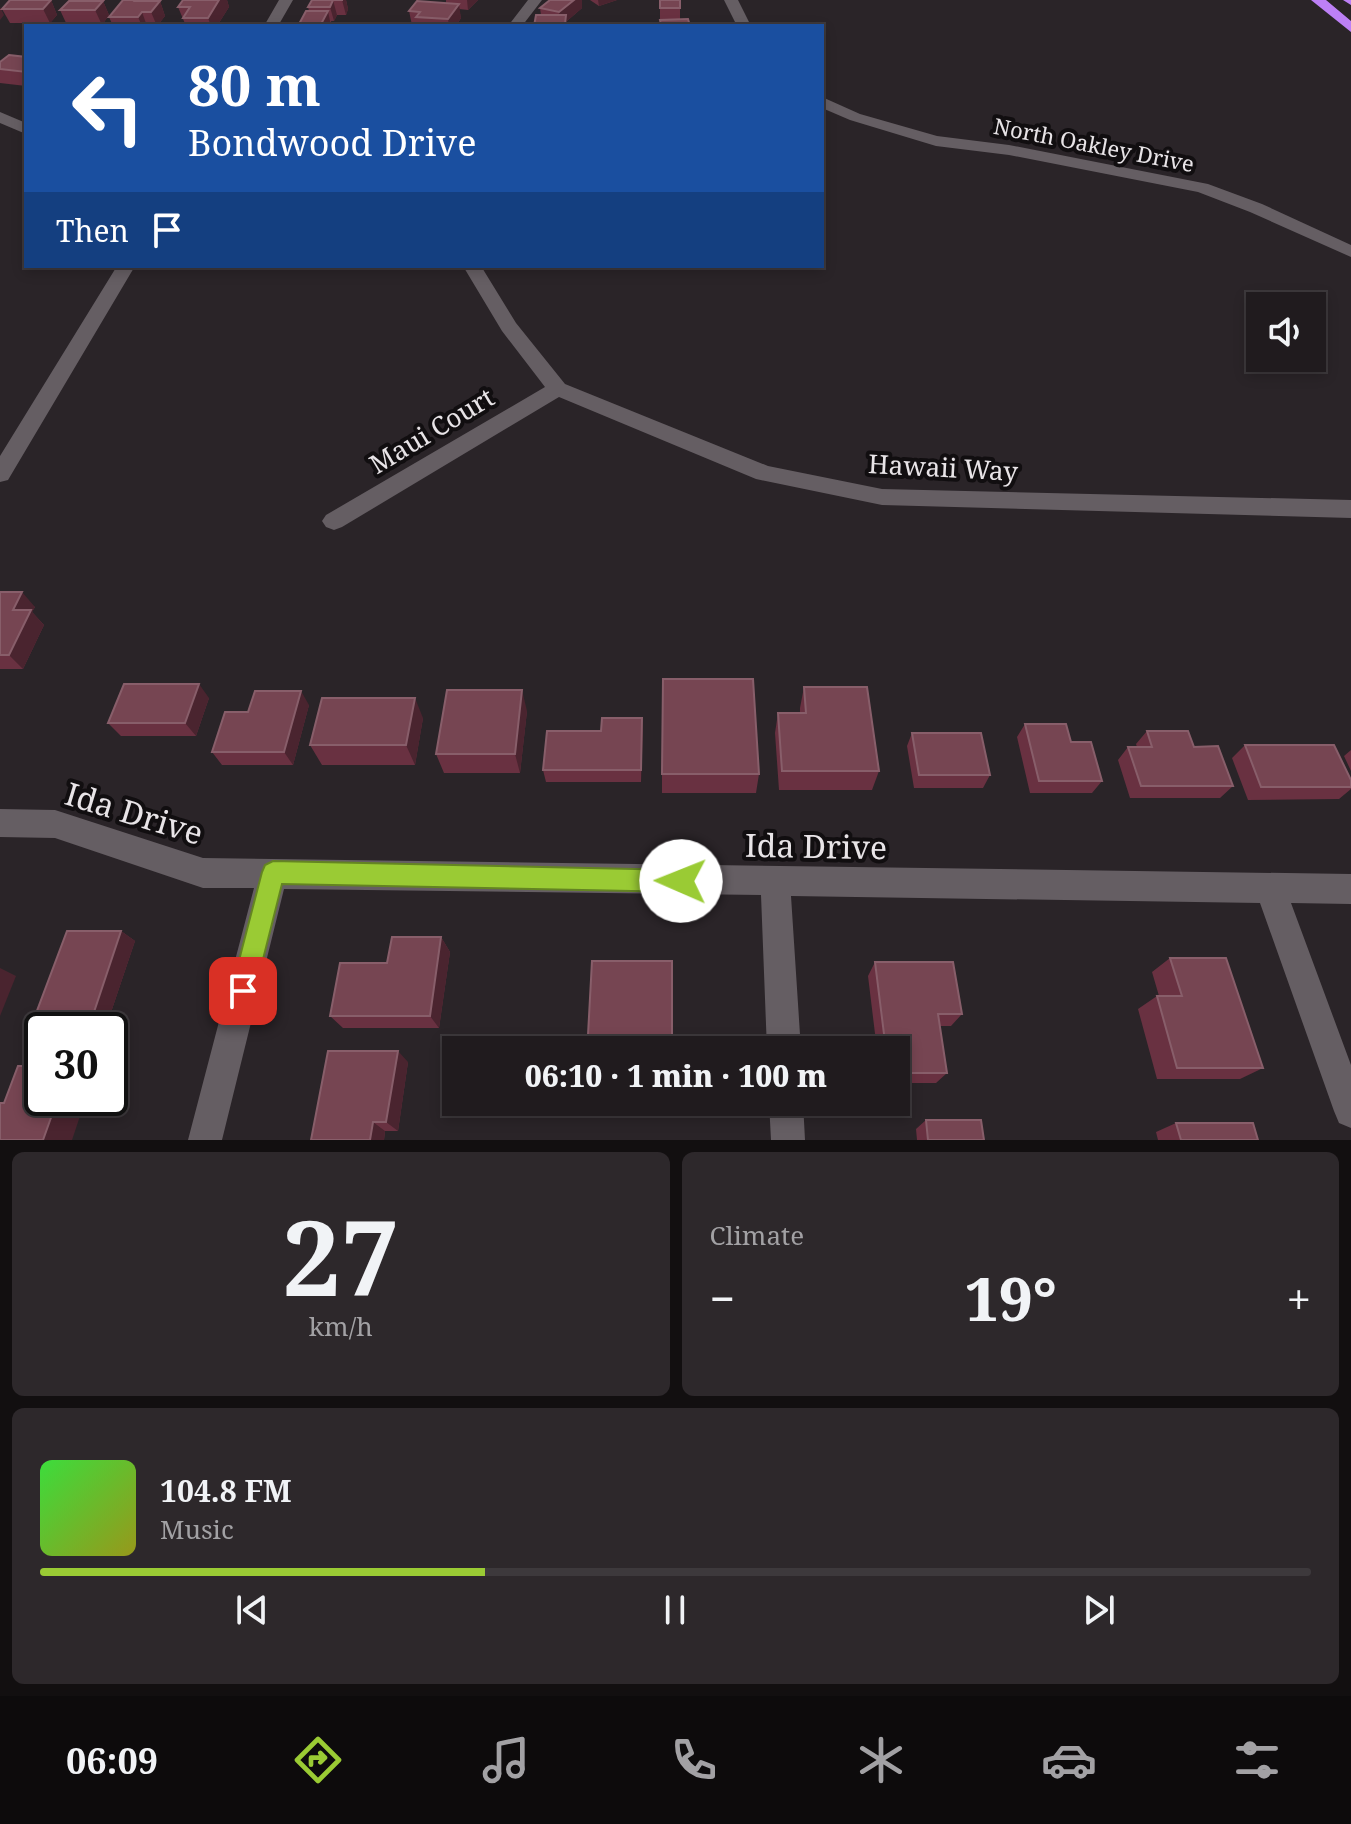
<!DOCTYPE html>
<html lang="en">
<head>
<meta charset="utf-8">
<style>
  :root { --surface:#201b1e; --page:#2d282b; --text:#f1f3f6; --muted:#a2a1a4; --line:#3d393c; --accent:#9acb34 }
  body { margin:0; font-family:"Noto Serif",serif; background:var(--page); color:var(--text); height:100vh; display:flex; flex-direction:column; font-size:30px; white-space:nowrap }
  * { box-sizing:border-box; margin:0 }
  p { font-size:26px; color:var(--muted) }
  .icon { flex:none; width:44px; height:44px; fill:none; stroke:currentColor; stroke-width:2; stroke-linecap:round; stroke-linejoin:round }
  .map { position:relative; height:1140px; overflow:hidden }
  .details { display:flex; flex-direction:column; gap:12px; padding:12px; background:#120f10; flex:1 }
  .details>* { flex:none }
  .hud { position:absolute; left:24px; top:24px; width:800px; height:244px; border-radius:0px; box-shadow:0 4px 12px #0003,0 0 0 2px var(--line); background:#1a4fa0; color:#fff; overflow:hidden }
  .tools { position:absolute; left:1246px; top:292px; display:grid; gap:16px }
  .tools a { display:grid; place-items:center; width:80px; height:80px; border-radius:0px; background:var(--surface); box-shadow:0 4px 12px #0003,0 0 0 2px var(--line); font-size:40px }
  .speed { position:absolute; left:24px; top:1012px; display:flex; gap:16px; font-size:40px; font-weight:700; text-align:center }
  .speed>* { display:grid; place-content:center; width:104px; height:104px; border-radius:50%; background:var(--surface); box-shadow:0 4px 12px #0003,0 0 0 2px var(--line); line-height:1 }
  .speed .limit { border:4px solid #111; border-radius:12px; background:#fff; color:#111 }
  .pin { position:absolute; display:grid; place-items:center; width:68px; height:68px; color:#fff; margin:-34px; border-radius:16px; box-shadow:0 4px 12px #0006 }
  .me { position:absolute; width:88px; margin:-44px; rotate:271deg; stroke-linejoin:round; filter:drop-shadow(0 0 6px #0008) }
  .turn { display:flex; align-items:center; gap:28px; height:168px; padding:0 32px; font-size:36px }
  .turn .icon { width:104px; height:104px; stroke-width:2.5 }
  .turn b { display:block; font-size:56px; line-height:68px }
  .then { display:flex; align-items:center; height:76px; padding:0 32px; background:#0003; gap:16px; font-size:30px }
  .big { font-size:60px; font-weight:800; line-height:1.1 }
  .details .tile { flex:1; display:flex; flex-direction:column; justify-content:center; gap:12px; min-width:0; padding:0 28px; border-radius:12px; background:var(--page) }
  .details .dial { align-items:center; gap:0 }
  .dial b { font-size:104px; line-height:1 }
  .song { display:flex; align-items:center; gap:24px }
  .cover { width:96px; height:96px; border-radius:12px; background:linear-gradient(135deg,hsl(120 70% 55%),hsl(60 70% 35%)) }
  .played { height:8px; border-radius:4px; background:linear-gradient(90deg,var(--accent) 35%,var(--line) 35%) }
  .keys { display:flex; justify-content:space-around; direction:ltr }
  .heat { display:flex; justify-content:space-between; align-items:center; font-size:44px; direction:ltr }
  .details .tiles { flex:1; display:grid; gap:12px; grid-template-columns:1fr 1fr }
  .tile:last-child { grid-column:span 2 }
  .trip { position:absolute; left:442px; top:1036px; width:468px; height:80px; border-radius:0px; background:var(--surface); box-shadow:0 4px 12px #0003,0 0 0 2px var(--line); font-weight:800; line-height:80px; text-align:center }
  .dock { display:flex; height:128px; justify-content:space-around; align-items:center; background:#0d0b0c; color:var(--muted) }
  .dock .icon { width:56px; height:56px }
  .dock .current { color:var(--accent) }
  .dock b { font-size:36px; color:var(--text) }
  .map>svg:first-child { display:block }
</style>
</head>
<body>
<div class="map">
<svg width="1351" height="1140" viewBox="0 0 1351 1140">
  <rect width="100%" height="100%" fill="#2a2428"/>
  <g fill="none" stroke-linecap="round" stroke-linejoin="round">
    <path fill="#655e63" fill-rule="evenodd" d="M279,0H293L278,26H264Z
      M528,0H542L522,26H508Z
      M724,0H738L751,26H737Z
      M822,97L860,114L937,136L1009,145L1208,184L1262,204L1351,245V257L1250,212L1198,192L1009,155L936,146L850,120L822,108Z
      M0,112L26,123V134L0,123Z
      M117,266H135L8,480L0,482V456Z
      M463,266H481L516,323L565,384L768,466L882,489L1351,500V518L882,505L756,479L559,397L342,527L334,530L326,527L322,521L326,515L545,387L502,331Z
      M0,809L55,810L203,858L1351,874V904L1291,903L1351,1065V1128L1339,1123L1334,1111L1260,903L791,896L801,1050H767L761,895L284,889L222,1140H188L254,888H203L55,838L0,837Z
      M769,1102H803L805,1140H771Z"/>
    <path fill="#bd80f6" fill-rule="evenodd" d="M1311,0H1326L1351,21V32Z
      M1343,0H1351V5Z"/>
  </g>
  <path fill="#693141" d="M51,0L57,15L50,23H10L2,9Z
    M123,0L160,1L165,16L157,26H113L109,17Z
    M183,0H227L229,7L217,26H186L178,7Z
    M312,0H346L348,9L346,15H337L334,21H331L332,25L309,11L308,7Z
    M446,0H478L468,10L459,9L461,18L456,26L412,25L409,11L446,3Z
    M550,0H582V8L567,21V26H534L541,15L540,8Z
    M590,0H617L599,6Z
    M660,0H680V19L660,26Z
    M103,1L109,15L102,25H67L60,10Z
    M26,57V86L0,83V62Z
    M0,592L35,607L32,612L44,625L23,669H0Z
    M804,687L879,771L872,790H779L775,733L778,713H800V708Z
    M209,698L196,736H121L108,723Z
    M309,705L293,765H222L212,752L248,712Z
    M527,711L520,773H444L436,754Z
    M423,718L415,765H322L310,745Z
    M642,718L641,782H546L543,770L601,731Z
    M1025,724L1071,742L1102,781L1092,793H1030L1017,737Z
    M1147,731L1194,747L1233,786L1220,798H1130L1118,760L1128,747H1137L1136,744Z
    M912,733L990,775L983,788H914L907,746Z
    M1245,745L1351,780V789L1339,799L1248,800L1232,758Z
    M1351,750V771L1344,756Z
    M662,774H759L756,793H662Z
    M121,931L135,941L105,1030H45L32,1024Z
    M441,937L450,952L439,1028H343L330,1016L387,963Z
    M1170,958L1263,1068L1240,1079H1157L1138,1009L1157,996H1159L1152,972Z
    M672,961V1050H615V1047H591L588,1035Z
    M875,962L962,1014L951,1026H940L947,1073L936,1083H896V1050H877L868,976Z
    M408,1062L398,1131H385L384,1140H311Z
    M926,1120L984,1140H917L916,1129Z
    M1176,1123L1258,1140H1158L1156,1132Z"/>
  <path fill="#4a242f" d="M51,0L57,15L50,23L43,9Z
    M136,0H140L144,11L142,12L147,26H142L138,17Z
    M219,0H227L229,7L217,26H211L208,18Z
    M333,0L337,15L334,21L330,7Z
    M337,0H346L348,9L346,15L342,0Z
    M467,0H478L468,10Z
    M574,0H582V8L567,21V26H565V22L560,24L559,12Z
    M598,0H617L599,6Z
    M103,1L109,15L102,25L95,10Z
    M160,1L165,16L157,26L151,12Z
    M459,4L461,18L456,26H449L448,19Z
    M0,7L4,15L0,20Z
    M328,11L331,26H320Z
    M22,592L35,607L32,612L44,625L23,669L9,655L13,610Z
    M199,684L209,698L196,736L185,723Z
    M522,690L527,711L520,773L515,754Z
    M301,691L309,705L293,765L284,752Z
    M415,698L423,718L415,765L406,745Z
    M642,718L643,731L641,782V770Z
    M121,931L135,941L105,1030H101L90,1024Z
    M441,937L450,952L439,1028L430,1016Z
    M0,968L16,976L0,1016Z
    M398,1051L408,1062L398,1131L386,1122Z
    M58,1098H86L72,1140H43Z
    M373,1122L385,1131L384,1140H370Z"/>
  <path fill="#764552" stroke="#885e6a" stroke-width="2" d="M10,0H51L43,9H2Z
    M123,0H136L135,1H160L151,12H142L138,17H109Z
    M183,0H219L208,18H183L190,7H178Z
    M312,0H343H333L330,7H308Z
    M550,0H574L559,12L540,8Z
    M660,0H680V8H660Z
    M69,1H103L95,10H60Z
    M417,1L459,4L448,19L416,17L420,12L409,11Z
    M306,11H328L320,26H298Z
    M536,15H566L565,24H555V26H534Z
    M688,19L690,26H651L661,25L660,20Z
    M9,55L26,57V72L0,69V62Z
    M0,592H22L13,610H31L9,655H0Z
    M663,679H753L759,774H662Z
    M124,684H199L185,723H108Z
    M804,687H867L879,771H782L778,713H806Z
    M447,690H522L515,754H436Z
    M255,691H301L284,752H212L225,712H248Z
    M322,698H415L406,745H310Z
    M602,718H642L641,770H543L547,731H601Z
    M1025,724H1066L1071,742H1091L1102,781H1039Z
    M1147,731H1188L1194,747L1218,746L1233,786H1141L1128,747H1152Z
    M912,733H981L990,775H919Z
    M1245,745H1334L1351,780V787H1261Z
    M67,931H121L90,1024H32Z
    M392,937H441L430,1016H330L340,963H387Z
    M1170,958H1226L1263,1068H1177L1157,996H1182Z
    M592,961H672V1049H615V1035H588Z
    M875,962H953L962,1014H938L947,1073H896V1050H886Z
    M328,1051H398L386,1122H373L370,1140H311Z
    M18,1066H42V1098H58L43,1140H0V1103H4Z
    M926,1120H981L984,1140H928Z
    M1176,1123H1253L1258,1140H1181Z"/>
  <path fill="#9acb34" stroke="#648422" stroke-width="2" d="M273,861L681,870L689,873L692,881L689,889L681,892L282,884L255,991L251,1000L243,1004L234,1000L231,991L262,872L265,865Z"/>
  <g text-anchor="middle" stroke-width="8" stroke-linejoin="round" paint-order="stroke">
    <g font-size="22" fill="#e8e4e7" stroke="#110e10">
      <text transform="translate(1094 145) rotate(11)" y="8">North Oakley Drive</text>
    </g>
    <g font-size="26" fill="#e8e4e7" stroke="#110e10">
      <text transform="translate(432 431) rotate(-31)" y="9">Maui Court</text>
      <text transform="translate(943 468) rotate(3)" y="9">Hawaii Way</text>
    </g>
    <g font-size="32" fill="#e8e4e7" stroke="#110e10">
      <text transform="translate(134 814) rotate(17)" y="11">Ida Drive</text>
      <text transform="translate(816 847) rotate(1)" y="11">Ida Drive</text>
    </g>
  </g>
</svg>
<div class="tools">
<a><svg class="icon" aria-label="sound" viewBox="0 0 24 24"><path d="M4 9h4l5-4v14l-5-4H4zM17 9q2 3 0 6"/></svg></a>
</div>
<div class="speed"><div class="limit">30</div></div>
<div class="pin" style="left:243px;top:991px;background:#d93025"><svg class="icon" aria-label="arrive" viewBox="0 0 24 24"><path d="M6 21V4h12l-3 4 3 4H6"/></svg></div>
<svg class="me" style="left:681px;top:881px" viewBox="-20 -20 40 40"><circle r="19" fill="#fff"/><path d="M0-13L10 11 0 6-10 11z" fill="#9acb34"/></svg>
<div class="trip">06:10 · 1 min · 100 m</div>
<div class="hud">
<div class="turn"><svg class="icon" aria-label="left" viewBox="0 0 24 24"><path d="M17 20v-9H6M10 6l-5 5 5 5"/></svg><div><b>80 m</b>Bondwood Drive</div></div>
<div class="then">Then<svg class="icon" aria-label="arrive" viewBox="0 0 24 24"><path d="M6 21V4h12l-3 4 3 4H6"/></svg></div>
</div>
</div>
<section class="details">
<div class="tiles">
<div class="tile dial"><b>27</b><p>km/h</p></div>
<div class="tile"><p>Climate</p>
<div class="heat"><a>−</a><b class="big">19°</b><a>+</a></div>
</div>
<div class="tile">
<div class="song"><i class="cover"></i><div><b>104.8 FM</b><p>Music</p></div></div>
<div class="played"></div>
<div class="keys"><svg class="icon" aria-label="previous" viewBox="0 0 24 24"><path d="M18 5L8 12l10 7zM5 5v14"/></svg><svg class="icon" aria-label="pause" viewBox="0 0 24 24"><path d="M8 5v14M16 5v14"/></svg><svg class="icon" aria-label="next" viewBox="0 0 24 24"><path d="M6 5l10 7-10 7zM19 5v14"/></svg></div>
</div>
</div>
</section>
<nav class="dock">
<b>06:09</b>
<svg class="icon current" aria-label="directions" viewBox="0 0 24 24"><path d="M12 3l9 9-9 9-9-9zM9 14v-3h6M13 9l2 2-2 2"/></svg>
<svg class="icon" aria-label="music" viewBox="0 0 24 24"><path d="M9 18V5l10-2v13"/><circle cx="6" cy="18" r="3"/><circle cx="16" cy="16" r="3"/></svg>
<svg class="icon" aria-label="phone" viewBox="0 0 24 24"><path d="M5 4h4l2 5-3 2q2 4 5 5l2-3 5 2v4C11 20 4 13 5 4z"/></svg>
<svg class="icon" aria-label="climate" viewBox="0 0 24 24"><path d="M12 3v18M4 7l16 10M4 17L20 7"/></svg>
<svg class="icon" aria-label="car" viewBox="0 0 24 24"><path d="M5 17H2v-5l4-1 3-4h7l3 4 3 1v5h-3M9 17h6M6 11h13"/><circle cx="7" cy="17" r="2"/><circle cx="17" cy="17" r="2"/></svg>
<svg class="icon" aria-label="filters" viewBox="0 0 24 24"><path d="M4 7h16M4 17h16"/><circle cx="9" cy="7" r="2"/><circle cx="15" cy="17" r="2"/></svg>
</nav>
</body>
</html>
